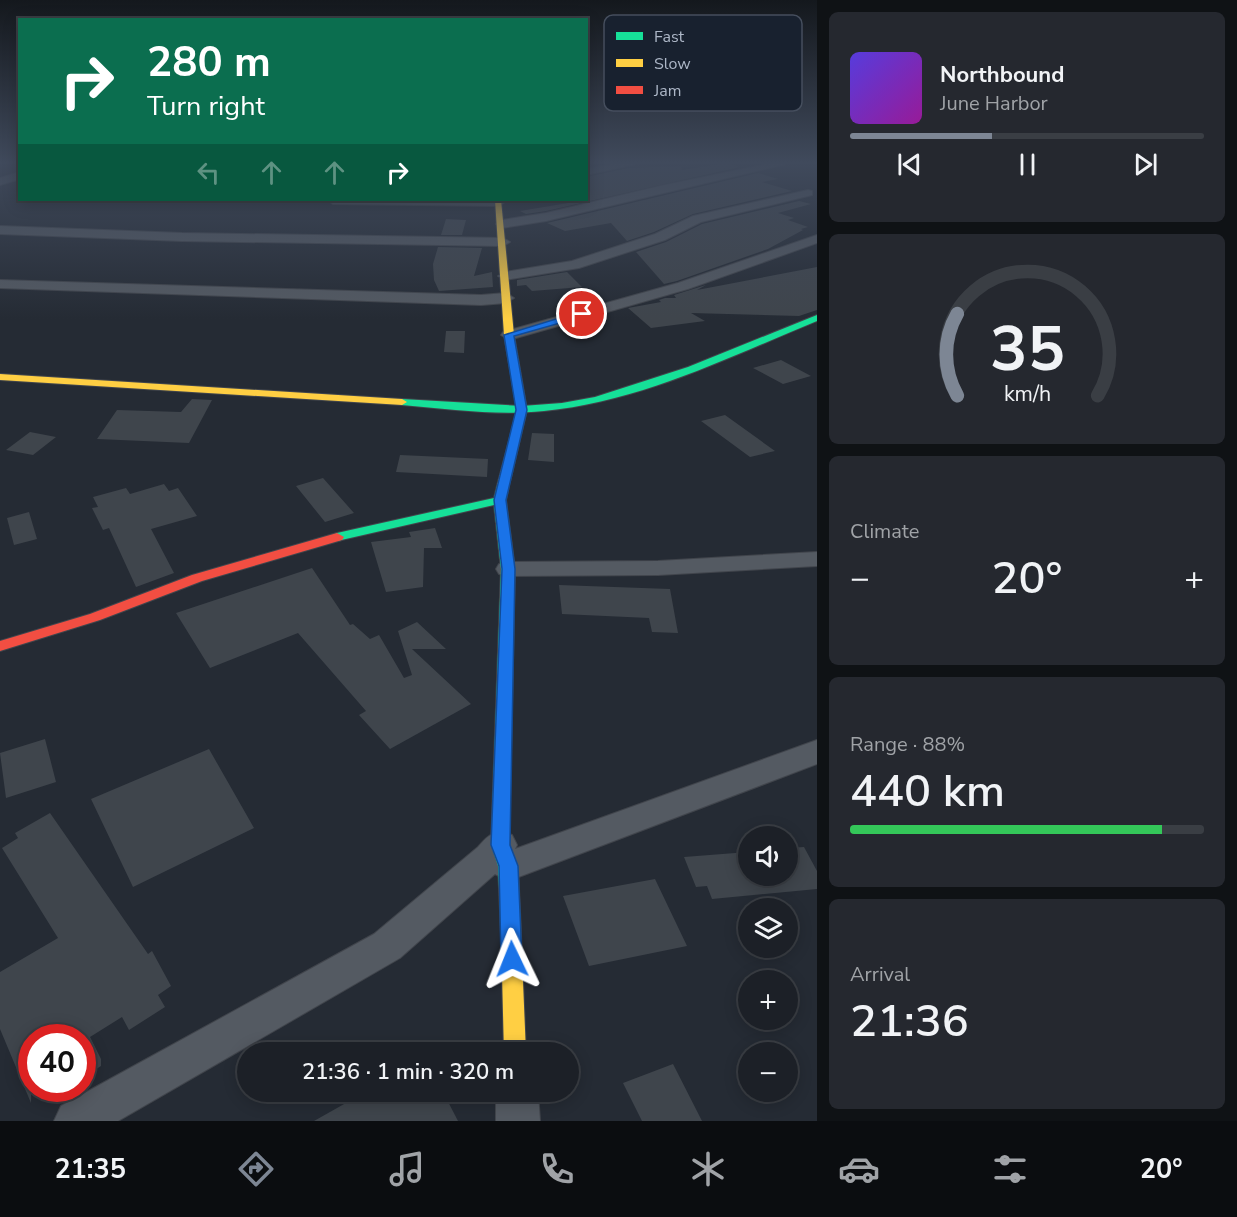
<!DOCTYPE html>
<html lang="en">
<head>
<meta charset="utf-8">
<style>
  :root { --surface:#1c2027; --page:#25282f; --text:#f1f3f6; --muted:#a0a3a7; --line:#3a3e44; --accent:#7d8694 }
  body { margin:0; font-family:"Nunito Sans",sans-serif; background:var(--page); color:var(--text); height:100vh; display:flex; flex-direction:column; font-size:22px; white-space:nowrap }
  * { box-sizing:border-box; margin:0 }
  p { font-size:20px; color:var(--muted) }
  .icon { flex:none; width:33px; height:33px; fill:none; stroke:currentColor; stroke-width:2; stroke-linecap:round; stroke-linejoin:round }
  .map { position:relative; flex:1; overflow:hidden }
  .details { display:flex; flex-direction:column; gap:12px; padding:12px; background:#0f1215; width:420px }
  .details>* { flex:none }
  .top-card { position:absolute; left:18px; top:18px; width:570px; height:183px; border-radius:0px; box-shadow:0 3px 15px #0003,0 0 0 2px var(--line); background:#0b6e4f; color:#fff; overflow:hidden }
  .buttons { position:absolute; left:738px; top:826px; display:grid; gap:12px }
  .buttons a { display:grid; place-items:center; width:60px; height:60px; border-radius:50%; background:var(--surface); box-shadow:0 3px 15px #0003,0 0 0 2px var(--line); font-size:30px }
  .speed { position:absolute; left:18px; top:1024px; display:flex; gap:12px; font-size:30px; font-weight:700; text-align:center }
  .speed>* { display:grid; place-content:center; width:78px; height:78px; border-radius:50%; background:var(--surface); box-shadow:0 3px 15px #0003,0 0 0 2px var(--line); line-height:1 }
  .speed .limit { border:9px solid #d22; background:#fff; color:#111 }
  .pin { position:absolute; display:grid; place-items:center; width:51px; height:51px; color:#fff; margin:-26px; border:3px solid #fff; border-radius:50%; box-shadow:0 2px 6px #0007 }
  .me { position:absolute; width:66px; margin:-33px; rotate:358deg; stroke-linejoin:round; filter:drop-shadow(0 0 4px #0008) }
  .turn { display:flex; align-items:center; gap:21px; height:126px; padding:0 30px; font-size:27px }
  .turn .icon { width:78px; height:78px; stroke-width:2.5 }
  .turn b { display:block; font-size:42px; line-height:51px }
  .lanes { display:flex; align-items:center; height:57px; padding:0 30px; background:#0003; justify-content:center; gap:30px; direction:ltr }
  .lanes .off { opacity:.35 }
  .big { font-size:45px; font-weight:600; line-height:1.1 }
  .details .tile { flex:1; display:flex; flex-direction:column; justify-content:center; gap:9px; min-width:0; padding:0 21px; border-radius:9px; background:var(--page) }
  .details .dial { align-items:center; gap:0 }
  .dial svg { height:156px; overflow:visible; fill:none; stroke:var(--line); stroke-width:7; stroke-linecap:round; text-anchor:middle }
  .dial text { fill:var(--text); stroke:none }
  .song { display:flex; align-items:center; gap:18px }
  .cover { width:72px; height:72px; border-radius:9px; background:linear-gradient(135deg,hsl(250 70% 55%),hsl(300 70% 35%)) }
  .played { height:6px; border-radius:3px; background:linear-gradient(90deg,var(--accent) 40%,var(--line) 40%) }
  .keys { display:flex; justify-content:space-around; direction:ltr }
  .heat { display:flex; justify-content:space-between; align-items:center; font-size:33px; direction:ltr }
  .charge { height:9px; border-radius:4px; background:linear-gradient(90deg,#34c759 88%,var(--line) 0) }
  .trip { position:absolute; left:237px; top:1042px; width:342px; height:60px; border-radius:30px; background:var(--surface); box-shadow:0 3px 15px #0003,0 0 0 2px var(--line); font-weight:600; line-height:60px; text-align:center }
  .tabs { display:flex; height:96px; justify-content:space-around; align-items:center; background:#0b0d10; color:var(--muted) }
  .tabs .icon { width:42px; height:42px }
  .tabs .on { color:var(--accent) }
  .tabs b { font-size:27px; color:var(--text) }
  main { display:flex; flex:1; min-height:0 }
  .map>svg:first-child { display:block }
</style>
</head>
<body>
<main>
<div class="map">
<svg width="817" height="1121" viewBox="0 0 817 1121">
  <rect width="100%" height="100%" fill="#252b34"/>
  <path fill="#3f454c" d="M727,163L740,167L546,211L526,214L520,211L586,200V177L629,168L681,166L682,170Z
    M758,173L778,179L762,182L792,191L693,214L654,232L627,241L611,223L565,231L547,223Z
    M799,201L811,204L778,213L794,218L788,220L808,227L801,229L803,230L768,249L677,281L664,284L636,252L666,242L702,224Z
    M446,219L466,220L462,235H441Z
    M438,247L482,248L474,276L492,272L493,287L439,291L434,280L433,264Z
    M817,267V310L799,316L691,313L705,321L651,328L628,308L661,302L659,300L665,298H676L674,295L706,285L697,290Z
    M567,272L582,287L532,291L526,285L517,286V280Z
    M446,331H465L464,353L444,352Z
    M781,360L811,376L783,384L753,368Z
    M192,399L212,400L189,443L97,439L117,410L181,412Z
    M725,415L775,451L750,457L701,421Z
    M30,432L56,437L33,455L6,450Z
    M532,433L554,434V462L528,460Z
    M400,455L488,459L487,477L396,472Z
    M323,478L354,513L325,522L296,486Z
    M164,484L169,491L178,488L197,516L151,529L174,573L136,587L109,528L103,530L92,508L98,507L93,497L126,488L130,494Z
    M29,512L37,539L14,545L7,518Z
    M435,528L442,548H424L423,587L386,592L371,542L411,537L409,532Z
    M312,568L350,625L353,624L370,639L379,635L404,678L412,675L398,631L417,622L446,649H412L471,704L390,749L359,715L366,711L298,633L210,668L176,613Z
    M559,585L670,589L678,633L652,632L649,618L562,614Z
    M45,739L56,782L6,798L0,753Z
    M209,749L254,828L133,887L91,799Z
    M50,813L148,954L152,951L171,986L158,995L165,1007L129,1030L122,1017L90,1037L101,1059V1066L82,1078V1038H32L31,1103L0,1029V972L58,938L2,848L18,838L15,833Z
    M804,847L817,871V889L712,899L707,886L696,887L684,857L748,852V876H788V848Z
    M655,879L687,946L589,966L563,896Z
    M673,1064L702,1121H642L623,1083Z
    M350,1092H443L458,1121H314L353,1099Z"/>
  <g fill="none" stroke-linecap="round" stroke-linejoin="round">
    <defs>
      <path id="street" d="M620,163H640L586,175V169Z
        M773,163L786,164L546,221L502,228L496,224L502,220L546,213L664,185Z
        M20,172V179L0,185V178Z
        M808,190L812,191V195L701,222L665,240L579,268L505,280L498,276L505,272L572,261L655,234L693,216Z
        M327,200H503L505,202L499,206L333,204Z
        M0,226L182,233L503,238L510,242L503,246L182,241L0,234Z
        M817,235V243L688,289L509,340L501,335L503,332L678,283Z
        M0,280L481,295L506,293L514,298L506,303L481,305L0,288Z
        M817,552V566L658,575L508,576L499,574L496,569L499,564L508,562L658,561Z
        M817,740V764L508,881L495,874L400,958L118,1121H54L61,1106L374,934L478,847C489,834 495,829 512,835L517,845L515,849Z
        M496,1092H538L540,1121H496Z"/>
      <path id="fast" d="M817,315V321C729,357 640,402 544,411C497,416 449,409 402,405L397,402L402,399L522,406L562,403L595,397L688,367Z
        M503,482L509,486L506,500L515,569L509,845L518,866L521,934L518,941L511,944L504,941L501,934L498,866L491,845L501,569L494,505L337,541L330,537L337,533L494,498L497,486Z"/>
      <path id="slow" d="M495,200H501L514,335L527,410L509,486L503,490L497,486L517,410L504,335Z
        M0,374L402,399L407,402L402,405L0,380Z
        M511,924L518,927L521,934L526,1053H504L501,934L504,927Z"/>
      <path id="jam" d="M337,533L344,537L342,540L202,581L100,620L0,651V641L90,614L192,575Z"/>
    </defs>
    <use href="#street" stroke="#41454c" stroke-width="2"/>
    <use href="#fast" stroke="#41454c" stroke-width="2"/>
    <use href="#slow" stroke="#41454c" stroke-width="2"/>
    <use href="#jam" stroke="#41454c" stroke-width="2"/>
    <use href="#street" fill="#545a62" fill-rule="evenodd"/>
    <use href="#fast" fill="#16e098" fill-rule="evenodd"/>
    <use href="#slow" fill="#ffcf43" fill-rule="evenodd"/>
    <use href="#jam" fill="#f24e42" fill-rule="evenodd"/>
  </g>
  <linearGradient id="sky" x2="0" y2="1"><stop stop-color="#14181d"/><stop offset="0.51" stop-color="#404a5c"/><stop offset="1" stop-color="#404a5c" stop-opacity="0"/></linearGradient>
  <rect width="817" height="319" fill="url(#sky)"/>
  <path fill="#1a73e8" stroke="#114b97" stroke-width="1.5" d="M582,311L585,312V316L514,336L527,410L506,500L515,569L510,845L518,866L522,959L519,966L512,969L504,966L501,959L499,866L491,845L502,569L494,500L516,410L504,335Z"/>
  <rect x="604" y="15" width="198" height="96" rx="9" fill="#18212f" stroke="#454e5d" stroke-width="1.5"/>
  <rect x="616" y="32" width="27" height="8" fill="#16e098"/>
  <rect x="616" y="59" width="27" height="8" fill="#ffcf43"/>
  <rect x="616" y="86" width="27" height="8" fill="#f24e42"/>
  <g font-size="16" fill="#adb7c7">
    <text x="654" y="42">Fast</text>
    <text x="654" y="69">Slow</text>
    <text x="654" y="96">Jam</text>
  </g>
</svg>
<div class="buttons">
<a><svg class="icon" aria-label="sound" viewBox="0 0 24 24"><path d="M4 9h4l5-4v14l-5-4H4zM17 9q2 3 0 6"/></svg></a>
<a><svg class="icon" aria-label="layers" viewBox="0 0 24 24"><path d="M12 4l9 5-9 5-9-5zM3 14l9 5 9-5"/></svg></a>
<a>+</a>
<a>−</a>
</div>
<div class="speed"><div class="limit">40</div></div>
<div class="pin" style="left:582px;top:314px;background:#d93025"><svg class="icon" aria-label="arrive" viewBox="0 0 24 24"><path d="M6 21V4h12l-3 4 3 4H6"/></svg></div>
<svg class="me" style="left:512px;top:959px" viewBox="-20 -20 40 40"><path d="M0-17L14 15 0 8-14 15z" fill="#1a73e8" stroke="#fff" stroke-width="4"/></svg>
<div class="trip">21:36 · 1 min · 320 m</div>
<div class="top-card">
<div class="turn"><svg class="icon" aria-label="right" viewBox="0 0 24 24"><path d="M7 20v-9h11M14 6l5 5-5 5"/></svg><div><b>280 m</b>Turn right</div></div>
<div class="lanes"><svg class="icon off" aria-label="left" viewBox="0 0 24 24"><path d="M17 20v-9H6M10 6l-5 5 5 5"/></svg><svg class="icon off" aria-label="ahead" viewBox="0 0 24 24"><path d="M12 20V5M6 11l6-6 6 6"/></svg><svg class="icon off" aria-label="ahead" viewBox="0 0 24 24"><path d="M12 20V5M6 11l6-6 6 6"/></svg><svg class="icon" aria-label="right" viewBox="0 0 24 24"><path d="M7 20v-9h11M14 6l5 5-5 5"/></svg></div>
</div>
</div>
<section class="details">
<div class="tile">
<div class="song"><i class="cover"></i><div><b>Northbound</b><p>June Harbor</p></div></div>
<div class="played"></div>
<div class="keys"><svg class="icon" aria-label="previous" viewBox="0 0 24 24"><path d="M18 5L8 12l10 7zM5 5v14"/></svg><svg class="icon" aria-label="pause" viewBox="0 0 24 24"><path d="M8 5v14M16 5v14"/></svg><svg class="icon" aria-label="next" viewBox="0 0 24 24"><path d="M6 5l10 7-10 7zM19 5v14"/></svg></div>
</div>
<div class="tile dial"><svg viewBox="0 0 100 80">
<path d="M14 69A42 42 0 1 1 86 69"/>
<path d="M14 69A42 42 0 0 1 14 27" stroke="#7d8694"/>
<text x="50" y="56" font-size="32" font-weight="700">35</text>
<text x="50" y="72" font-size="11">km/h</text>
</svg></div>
<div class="tile"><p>Climate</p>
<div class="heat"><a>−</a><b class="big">20°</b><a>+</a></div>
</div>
<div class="tile"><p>Range · 88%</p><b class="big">440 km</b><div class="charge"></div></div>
<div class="tile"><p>Arrival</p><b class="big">21:36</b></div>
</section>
</main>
<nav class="tabs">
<b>21:35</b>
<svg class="icon on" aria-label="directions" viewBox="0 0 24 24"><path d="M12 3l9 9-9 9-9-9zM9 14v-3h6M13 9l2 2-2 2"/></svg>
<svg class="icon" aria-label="music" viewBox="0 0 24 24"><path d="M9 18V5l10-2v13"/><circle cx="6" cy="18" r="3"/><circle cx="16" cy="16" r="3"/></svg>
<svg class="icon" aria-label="phone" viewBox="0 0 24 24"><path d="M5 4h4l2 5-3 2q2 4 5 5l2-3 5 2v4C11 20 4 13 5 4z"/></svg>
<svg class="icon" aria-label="climate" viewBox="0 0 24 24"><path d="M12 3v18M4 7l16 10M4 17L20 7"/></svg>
<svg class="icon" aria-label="car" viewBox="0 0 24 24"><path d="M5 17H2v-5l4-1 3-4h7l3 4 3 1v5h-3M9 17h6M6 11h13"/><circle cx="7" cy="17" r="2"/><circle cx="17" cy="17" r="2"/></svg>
<svg class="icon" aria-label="filters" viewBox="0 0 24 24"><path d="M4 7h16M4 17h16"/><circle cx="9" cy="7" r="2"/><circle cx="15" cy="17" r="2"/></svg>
<b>20°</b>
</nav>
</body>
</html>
